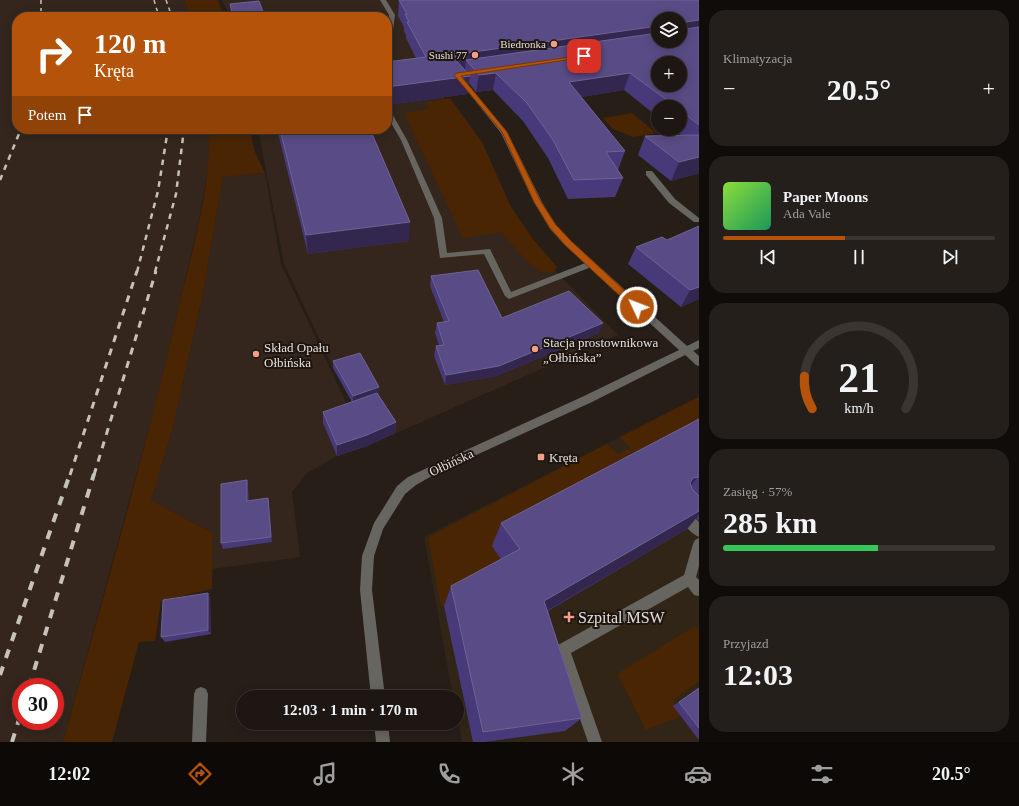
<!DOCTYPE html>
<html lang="pl">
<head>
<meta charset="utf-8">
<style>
  :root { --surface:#1d1612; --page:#251f1b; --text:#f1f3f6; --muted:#a09f9f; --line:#3b3532; --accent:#b45309 }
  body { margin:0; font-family:"Times New Roman",serif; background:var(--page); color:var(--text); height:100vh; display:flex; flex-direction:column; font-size:15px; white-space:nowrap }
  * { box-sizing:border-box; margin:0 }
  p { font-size:13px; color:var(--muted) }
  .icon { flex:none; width:22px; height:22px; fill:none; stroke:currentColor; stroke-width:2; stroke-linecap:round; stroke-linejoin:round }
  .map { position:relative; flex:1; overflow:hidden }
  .sheet { display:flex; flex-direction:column; gap:10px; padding:10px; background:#100c0a; width:320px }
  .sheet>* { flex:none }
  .banner { position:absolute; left:12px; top:12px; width:380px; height:122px; border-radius:16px; box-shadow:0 2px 10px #0003,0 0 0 1px var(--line); background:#b45309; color:#fff; overflow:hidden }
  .controls { position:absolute; left:651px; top:12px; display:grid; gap:8px }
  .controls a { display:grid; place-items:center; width:36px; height:36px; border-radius:50%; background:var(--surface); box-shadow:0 2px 10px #0003,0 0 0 1px var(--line); font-size:20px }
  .speed { position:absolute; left:12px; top:678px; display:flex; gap:8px; font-size:20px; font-weight:700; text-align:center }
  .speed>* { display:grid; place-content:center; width:52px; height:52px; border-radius:50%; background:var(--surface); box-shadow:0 2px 10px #0003,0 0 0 1px var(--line); line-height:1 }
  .speed .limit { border:6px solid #d22; background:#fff; color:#111 }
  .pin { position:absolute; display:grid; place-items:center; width:34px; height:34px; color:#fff; margin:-17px; border-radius:8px; box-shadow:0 2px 6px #0006 }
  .me { position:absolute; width:44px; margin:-22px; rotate:313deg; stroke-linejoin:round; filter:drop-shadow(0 0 3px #0008) }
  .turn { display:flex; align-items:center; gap:14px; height:84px; padding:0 16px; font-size:18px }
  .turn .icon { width:52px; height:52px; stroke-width:2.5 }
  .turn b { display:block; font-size:28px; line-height:34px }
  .then { display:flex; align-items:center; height:38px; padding:0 16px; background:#0003; gap:8px; font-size:15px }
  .big { font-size:30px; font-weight:700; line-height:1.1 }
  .sheet .tile { flex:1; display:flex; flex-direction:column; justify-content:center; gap:6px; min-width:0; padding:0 14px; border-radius:16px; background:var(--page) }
  .sheet .dial { align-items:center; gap:0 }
  .dial svg { height:104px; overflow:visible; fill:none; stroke:var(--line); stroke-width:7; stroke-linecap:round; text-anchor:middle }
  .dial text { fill:var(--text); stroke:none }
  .song { display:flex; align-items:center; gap:12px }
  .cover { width:48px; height:48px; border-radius:6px; background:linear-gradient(135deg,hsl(90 70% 55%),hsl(150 70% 35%)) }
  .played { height:4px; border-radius:2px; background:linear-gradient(90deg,var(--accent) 45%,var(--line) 45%) }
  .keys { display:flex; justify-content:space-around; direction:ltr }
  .heat { display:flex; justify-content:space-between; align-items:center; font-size:22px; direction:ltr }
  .charge { height:6px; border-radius:3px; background:linear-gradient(90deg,#34c759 57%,var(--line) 0) }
  .trip { position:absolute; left:236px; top:690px; width:228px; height:40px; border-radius:20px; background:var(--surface); box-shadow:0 2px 10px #0003,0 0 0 1px var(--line); font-weight:700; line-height:40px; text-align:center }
  .dock { display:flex; height:64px; justify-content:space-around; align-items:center; background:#0c0907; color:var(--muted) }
  .dock .icon { width:28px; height:28px }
  .dock .on { color:var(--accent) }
  .dock b { font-size:18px; color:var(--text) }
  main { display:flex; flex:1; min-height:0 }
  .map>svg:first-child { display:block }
</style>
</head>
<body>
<main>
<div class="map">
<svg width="699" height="742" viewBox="0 0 699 742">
  <rect width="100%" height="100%" fill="#271e18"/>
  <path fill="#34261c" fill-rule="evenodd" d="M0,0H184L191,17H17V129H209L210,156L199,221L158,396L63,742H0ZM21,687H55V721H21Z
    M222,0H591L444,97L528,243L618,335L374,443L360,421L353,403L333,368L284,264L258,129H387V17H230Z
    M265,173L281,264L351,413L372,444L337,456L307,473L292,492L300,557L212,569L213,533L151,500L172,431L203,294L223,176Z"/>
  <path fill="#312517" d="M690,401L696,409L699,408V742H462L457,716V697H453L424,537Z"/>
  <path fill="#492503" d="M184,0H218L224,17H191Z
    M450,98L482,142L511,207L533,239L557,267L554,272H541L526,260L501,232L463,238L404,113L429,109L425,103Z
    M632,113L656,133L633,137L613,129L603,118Z
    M209,129H250L254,150L265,173L223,177L203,294L172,431L151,500L213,533L212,589L161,601L155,641L139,642L112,742H63C102,601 143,461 176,319C190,257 211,193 209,129Z
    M699,397V435L492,545L509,571L444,606H441L428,537L607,444L618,454L630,448L620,437Z
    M695,626L699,630V681L673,700L684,715L646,730L617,674Z"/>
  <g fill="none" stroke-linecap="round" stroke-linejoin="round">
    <path fill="#666560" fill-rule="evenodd" d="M380,0H386L395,15L390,52L387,54V32L389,15Z
      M387,108L390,110L407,140L442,218L447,253L490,249L511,292L588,262H594L595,264L594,266L509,299L505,296L484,254L440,258L434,218L401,140L387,116Z
      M646,171H652L675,199L699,218V222H694L669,203L646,175Z
      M686,346L689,347L699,356V366L696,365L683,353L681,350L683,347Z
      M683,509L687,510L699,522V537C691,534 681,522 677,514L679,510Z
      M699,538V566L696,577L699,580V596L694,595L688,587L571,653L602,742H588L556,650L558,645L684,575L693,544L695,540Z
      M201,687L206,689L208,694L206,742H192L194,694L196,689Z"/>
    <path fill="#666560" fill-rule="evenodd" d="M457,76H461L507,132L542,202L556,226L571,241L687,346L699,340V348L592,402L437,473L416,485L405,494L383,529L374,556L372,590L385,697H371L360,590L362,556L374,523L397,486L408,477L429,467L584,396L679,350L565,245L550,229L534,202L501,133L457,78Z
      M374,723H388L390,742H376Z"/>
    <path stroke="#c7c1bc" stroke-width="1.5" stroke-dasharray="4 4" stroke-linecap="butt" d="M41,0V17
      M154,0L159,17
      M166,0L172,17"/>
    <path stroke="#c7c1bc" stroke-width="2.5" stroke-dasharray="5.5 5.5" stroke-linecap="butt" d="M0,180L21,129
      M137,272L158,191L168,129
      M155,272L176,194L184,129"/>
    <path stroke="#c7c1bc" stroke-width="3" stroke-dasharray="7 7" stroke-linecap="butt" d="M70,475L137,271
      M94,475L156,271"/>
    <path stroke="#c7c1bc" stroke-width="4" stroke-dasharray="9 9" stroke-linecap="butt" d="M0,675L70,474
      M29,687L94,474
      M12,742L21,713"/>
  </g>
  <path fill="#483a7a" d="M399,0H699V173L671,181L638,155L645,136L681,135L673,129H680V107H658V117L624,90L581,97L625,151L618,170H617L623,178L615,197L568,199L548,158L523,121L493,90L476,92L469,83L467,94L387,105V62L416,58L406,38V35L404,31V27L398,16Z
    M230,4L233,17H232Z
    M277,129H370L409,241L308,254Z
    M667,240L699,299L681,307L628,264L636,247Z
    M431,276L502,318L599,333L496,376L445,385L434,356L436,346L439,345L435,333L437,323L444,322L430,286Z
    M333,361L379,394H378L396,422L395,433L367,446L337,456L323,423V412L352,402L333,368Z
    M699,419V521L696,518L687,529L548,611L582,718L565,731L485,742H473L444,606L451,586L501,559L492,546L501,523Z
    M247,480L248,487L249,501L268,498L269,504L272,542L223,549L221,543Z
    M208,593L210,598L211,634L165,642L161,637Z
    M699,688V740L673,706Z"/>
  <path fill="#34274f" d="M699,20V36L680,39V23Z
    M658,26V41L466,60L465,70L453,74L455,57L459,54Z
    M496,73L493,90L476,92L479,75Z
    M630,73L624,90L564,100L569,82Z
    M470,76L467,94L387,105V87Z
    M699,157V173L671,181L679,162Z
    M410,222L409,241L308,254L306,235Z
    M699,287V299L681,307L690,290Z
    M603,323L599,333L496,376L445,385L446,375Z
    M379,387V394L353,403V396Z
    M396,422L395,433L367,446L337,456V445Z
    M698,477L677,502L693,478Z
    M247,480L248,487L249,507L247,501Z
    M268,498L269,504L272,542L271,537Z
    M699,511V515L687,529L531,620L544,601Z
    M208,593L210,598L211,634L208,630Z"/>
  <path fill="#594b85" stroke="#6f6392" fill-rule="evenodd" d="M399,0H699V20L680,23V19H658V26L459,54L455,57V59L470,76L387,87V62L426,57L407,22H409L405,14H407Z
    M259,1L265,17H233L230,4Z
    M699,27V125L680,110V107H676L630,73L569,82L625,151L606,152L623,178L574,180L553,140L527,103L496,73L479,75L466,60L658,33V41H680V30ZM658,63H680V85H658Z
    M280,129H370L410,222L306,235Z
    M699,135V157L679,162L645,136Z
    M699,226V287L690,290L636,247L662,237L667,240Z
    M478,270L502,318L569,291L603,323L499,366L446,375L436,346L444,345L437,323L449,321L431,276Z
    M360,353L379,387L353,396L333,361Z
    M377,393L396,422L367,435L337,445L323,412Z
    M699,419V477L693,478L690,483L692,489L699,496V511L544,601L582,718L483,732L451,586L520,549L501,523Z
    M247,480V501L268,498L271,537L221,543V484Z
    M208,593V630L161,637L163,600Z
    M699,688V728L679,702Z"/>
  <path fill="#b45309" stroke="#753606" d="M584,55L587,56L586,57L461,76L507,132L541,202L556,225L571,241L640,305L642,307L640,309H634L565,245L550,228L534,202L502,132L454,75L457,73Z"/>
  <g fill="#f49e88" stroke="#1d150f" stroke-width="1.5">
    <circle cx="554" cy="44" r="4"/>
    <circle cx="475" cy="55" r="4"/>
    <circle cx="535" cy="349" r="4"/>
    <circle cx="256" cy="354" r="4"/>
    <rect x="537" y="453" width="8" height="8" rx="2"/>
    <path d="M567 611h4v4h4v4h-4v4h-4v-4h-4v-4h4z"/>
  </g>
  <g text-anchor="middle" stroke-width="4" stroke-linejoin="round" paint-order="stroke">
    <g font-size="11" fill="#e6e0dc" stroke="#1d150f" text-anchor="end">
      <text x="546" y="48">Biedronka</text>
      <text x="467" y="59">Sushi 77</text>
    </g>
    <g font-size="13" fill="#e6e0dc" stroke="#1d150f" text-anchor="start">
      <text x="543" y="347">Stacja prostownikowa<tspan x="543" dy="15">„Ołbińska”</tspan></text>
      <text x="264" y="352">Skład Opału<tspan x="264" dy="15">Ołbińska</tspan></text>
      <text x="549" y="462">Kręta</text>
    </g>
    <g font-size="13" fill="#e6e0dc" stroke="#1d150f">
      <text transform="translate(451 462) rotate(-25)" y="5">Ołbińska</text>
    </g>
    <g font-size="16" fill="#e6e0dc" stroke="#1d150f" text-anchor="start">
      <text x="578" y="623">Szpital MSW</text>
    </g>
  </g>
</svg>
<div class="controls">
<a><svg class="icon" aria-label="layers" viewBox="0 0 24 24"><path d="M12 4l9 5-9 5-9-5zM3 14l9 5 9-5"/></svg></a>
<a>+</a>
<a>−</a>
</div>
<div class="speed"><div class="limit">30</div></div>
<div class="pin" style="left:584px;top:56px;background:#d93025"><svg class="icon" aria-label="arrive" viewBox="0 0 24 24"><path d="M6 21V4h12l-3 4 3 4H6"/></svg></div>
<svg class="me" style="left:637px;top:307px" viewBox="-20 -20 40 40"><circle r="17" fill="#b45309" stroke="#fff" stroke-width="3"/><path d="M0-11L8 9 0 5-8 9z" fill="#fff"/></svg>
<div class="trip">12:03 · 1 min · 170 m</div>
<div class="banner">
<div class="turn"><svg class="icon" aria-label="right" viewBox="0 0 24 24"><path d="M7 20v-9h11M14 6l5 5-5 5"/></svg><div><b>120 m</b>Kręta</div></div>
<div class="then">Potem<svg class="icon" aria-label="arrive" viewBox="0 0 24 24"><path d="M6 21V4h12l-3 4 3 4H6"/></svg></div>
</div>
</div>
<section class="sheet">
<div class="tile"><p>Klimatyzacja</p>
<div class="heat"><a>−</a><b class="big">20.5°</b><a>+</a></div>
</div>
<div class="tile">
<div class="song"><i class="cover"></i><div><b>Paper Moons</b><p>Ada Vale</p></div></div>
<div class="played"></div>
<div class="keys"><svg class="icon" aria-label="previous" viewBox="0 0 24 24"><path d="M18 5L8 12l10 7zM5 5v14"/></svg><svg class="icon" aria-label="pause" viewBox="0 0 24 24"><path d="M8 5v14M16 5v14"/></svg><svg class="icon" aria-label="next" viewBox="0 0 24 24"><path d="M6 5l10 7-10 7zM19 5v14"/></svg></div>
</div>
<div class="tile dial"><svg viewBox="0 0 100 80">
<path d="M14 69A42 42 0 1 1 86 69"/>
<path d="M14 69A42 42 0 0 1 8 44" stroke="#b45309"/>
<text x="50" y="56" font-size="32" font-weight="700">21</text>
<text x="50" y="72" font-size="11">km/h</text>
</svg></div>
<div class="tile"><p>Zasięg · 57%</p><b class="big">285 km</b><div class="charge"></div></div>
<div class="tile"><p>Przyjazd</p><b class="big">12:03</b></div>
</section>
</main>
<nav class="dock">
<b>12:02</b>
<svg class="icon on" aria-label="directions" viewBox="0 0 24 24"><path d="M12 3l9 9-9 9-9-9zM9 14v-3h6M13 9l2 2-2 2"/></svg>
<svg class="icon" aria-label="music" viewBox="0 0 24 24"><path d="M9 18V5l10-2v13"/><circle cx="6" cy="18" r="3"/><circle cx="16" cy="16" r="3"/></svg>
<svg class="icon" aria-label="phone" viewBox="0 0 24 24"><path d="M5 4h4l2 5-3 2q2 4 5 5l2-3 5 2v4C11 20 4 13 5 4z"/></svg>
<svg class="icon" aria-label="climate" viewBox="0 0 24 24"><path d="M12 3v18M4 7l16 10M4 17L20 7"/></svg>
<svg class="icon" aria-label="car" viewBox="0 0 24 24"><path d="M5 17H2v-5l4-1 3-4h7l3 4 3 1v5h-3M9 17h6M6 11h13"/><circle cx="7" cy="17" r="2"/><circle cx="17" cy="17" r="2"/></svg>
<svg class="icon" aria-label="filters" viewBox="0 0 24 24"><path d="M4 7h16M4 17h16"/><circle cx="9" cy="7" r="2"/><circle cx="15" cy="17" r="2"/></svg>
<b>20.5°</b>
</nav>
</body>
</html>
